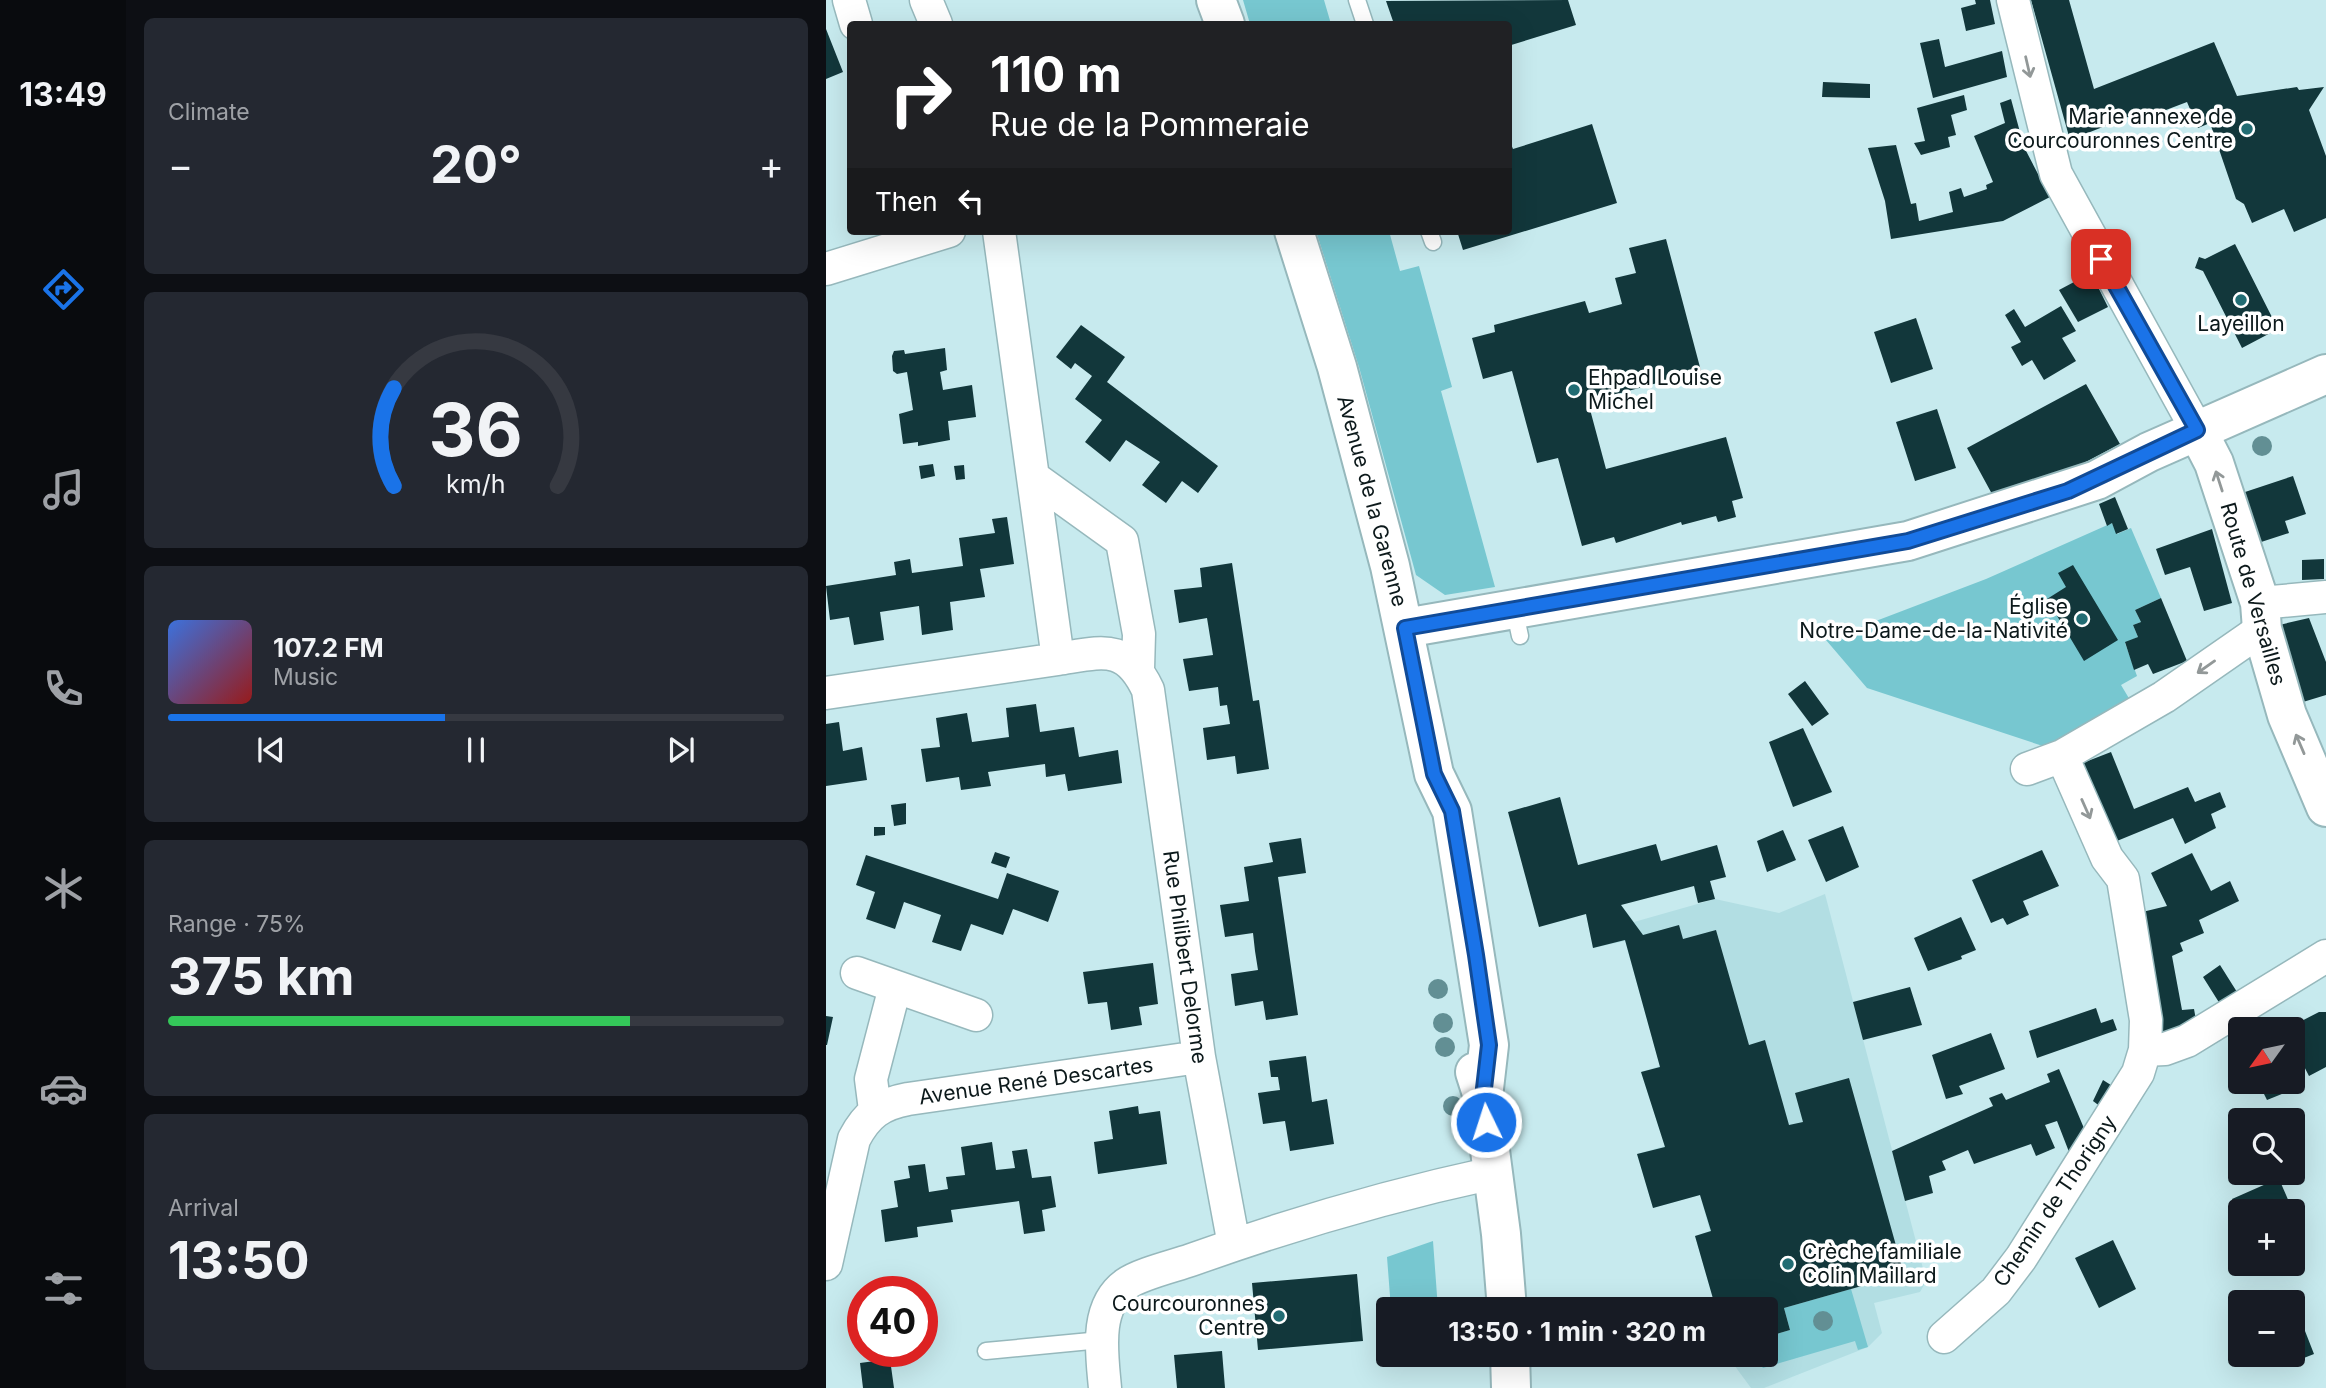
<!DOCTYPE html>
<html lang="en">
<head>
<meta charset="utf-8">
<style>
  :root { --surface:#171b24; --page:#242831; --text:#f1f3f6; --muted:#9ea1a6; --line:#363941; --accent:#1a73e8 }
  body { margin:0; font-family:Inter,sans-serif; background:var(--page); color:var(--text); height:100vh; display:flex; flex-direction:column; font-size:26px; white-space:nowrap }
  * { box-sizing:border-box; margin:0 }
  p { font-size:23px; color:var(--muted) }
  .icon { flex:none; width:38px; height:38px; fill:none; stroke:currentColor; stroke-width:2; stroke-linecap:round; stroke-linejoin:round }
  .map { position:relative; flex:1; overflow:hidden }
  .side { display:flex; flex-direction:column; gap:18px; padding:18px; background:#0d0f14; width:700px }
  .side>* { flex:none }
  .hud { position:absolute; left:21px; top:21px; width:665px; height:214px; border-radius:7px; box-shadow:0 7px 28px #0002; background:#202124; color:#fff; overflow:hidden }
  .needle { width:46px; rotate:237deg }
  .fabs { position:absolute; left:1402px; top:1017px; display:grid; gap:14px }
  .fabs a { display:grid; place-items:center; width:77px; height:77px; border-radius:7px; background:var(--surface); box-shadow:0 7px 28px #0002; font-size:35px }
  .speed { position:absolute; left:21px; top:1276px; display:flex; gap:14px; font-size:35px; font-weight:700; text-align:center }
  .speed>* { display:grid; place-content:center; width:91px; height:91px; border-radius:50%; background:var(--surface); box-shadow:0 7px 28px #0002; line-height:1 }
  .speed .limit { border:10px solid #d22; background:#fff; color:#111 }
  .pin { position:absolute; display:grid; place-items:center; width:60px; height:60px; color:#fff; margin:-30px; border-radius:14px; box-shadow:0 4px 10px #0006 }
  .me { position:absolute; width:77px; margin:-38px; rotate:356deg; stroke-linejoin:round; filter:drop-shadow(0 0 5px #0008) }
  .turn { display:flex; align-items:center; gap:24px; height:147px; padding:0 28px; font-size:32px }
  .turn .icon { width:91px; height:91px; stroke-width:2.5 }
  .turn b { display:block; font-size:49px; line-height:60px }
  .then { display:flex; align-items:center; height:66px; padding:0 28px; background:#0003; gap:14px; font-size:26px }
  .big { font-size:52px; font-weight:700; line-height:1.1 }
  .side .tile { flex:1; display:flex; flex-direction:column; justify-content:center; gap:10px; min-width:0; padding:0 24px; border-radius:10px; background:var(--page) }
  .side .dial { align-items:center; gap:0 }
  .dial svg { height:182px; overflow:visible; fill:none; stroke:var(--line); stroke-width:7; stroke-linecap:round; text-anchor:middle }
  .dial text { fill:var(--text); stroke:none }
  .song { display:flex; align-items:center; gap:21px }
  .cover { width:84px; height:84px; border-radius:10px; background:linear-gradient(135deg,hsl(220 70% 55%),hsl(0 70% 35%)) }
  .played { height:7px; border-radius:4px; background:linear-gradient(90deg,var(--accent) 45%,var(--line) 45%) }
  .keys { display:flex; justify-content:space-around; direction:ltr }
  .heat { display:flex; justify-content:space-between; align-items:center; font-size:38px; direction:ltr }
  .charge { height:10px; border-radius:5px; background:linear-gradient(90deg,#34c759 75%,var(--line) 0) }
  .trip { position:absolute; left:550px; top:1297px; width:402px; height:70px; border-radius:7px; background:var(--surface); box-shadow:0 7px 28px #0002; font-weight:700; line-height:70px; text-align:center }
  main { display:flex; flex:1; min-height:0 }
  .dock { display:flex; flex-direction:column; width:126px; justify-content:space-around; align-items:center; background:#090b0e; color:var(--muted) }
  .dock .icon { width:49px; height:49px }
  .dock .active { color:var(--accent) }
  .dock b { font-size:32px; color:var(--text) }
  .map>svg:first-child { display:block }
</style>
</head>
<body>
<main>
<nav class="dock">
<b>13:49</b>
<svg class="icon active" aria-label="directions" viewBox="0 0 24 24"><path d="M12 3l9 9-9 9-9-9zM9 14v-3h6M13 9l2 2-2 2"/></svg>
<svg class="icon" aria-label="music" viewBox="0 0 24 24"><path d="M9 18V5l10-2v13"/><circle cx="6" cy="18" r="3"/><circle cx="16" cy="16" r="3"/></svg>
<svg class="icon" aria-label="phone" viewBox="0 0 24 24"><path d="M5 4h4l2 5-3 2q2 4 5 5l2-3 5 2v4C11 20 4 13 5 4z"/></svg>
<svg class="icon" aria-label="climate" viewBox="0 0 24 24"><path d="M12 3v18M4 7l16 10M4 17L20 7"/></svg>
<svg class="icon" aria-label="car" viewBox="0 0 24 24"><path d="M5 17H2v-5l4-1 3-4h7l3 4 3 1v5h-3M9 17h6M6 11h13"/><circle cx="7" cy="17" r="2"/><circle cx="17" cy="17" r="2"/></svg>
<svg class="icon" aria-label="filters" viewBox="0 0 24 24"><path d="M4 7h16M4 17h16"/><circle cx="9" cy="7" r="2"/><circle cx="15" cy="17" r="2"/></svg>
</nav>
<section class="side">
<div class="tile"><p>Climate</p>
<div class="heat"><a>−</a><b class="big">20°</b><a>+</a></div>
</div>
<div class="tile dial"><svg viewBox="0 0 100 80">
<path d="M14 69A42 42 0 1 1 86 69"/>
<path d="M14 69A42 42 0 0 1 14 26" stroke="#1a73e8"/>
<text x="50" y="56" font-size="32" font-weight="700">36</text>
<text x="50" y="72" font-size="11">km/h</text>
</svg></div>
<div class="tile">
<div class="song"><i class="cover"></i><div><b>107.2 FM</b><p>Music</p></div></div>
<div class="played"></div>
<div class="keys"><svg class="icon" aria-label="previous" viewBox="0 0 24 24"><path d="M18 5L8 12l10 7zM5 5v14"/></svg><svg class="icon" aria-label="pause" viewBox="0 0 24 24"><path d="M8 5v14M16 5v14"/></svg><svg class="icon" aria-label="next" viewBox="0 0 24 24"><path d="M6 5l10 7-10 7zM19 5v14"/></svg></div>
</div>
<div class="tile"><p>Range · 75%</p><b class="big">375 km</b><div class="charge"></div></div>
<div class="tile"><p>Arrival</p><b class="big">13:50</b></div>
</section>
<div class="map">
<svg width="1500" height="1388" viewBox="0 0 1500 1388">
  <rect width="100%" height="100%" fill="#c7eaee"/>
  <path fill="#b2dee3" d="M999,894L1099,1276L1098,1285L1094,1292L1048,1303L1056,1333L1042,1347L938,1388H925L900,1354H940V1309H890L869,1236L884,1231L874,1195L827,1208L811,1154L839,1146L815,1072L834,1066L799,941L767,948L760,914L795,905L808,922L889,899L953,913Z"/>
  <path fill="#77c7d0" d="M417,0H498L505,24H424Z
    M490,231H563L574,271L593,266L626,387L615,391L669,587L619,595L590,575L533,367Z
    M1286,523L1291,534L1305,528L1335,598L1309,610L1315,622L1307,625L1312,637L1299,643L1311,676L1295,685L1304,700L1245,739H1234L1223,748L1041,688L1000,640L1160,579Z
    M607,1241L612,1309H565L561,1257Z
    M1025,1289L1042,1347L1032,1350L1029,1341L937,1368L927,1355L940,1354V1337L964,1330L958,1308Z"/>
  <path fill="#12373b" d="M742,0L750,25L682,46V24H568L560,1Z
    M1149,0H1164L1169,24L1140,31L1135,8L1150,4Z
    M1205,0H1243L1268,89L1388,42L1411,96L1471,87L1473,90L1498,87L1483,110L1500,156V218L1468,232L1458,209L1426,223L1418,204L1410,199L1384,123L1372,128L1361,102L1319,118L1317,111L1244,140Z
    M0,29L17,72L0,79Z
    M1113,39L1119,67L1176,51L1181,77L1107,98L1094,43Z
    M997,82L1044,84V98L996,97Z
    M1138,95L1141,110L1125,115L1130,135L1122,137L1124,147L1095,155L1088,143L1099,141L1091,108Z
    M1185,99L1198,147L1224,197L1177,221L1065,239L1059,201L1042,148L1070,145L1085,204L1090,203L1093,221L1127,212L1123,192L1135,188L1138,197L1161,189L1160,185L1167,182L1148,136L1179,123L1174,103Z
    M766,124L791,203L637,250L631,231H682V137L687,149Z
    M840,239L875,371L762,402L780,469L900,437L917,498L906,501L910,517L892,522L890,516L856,525L855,522L790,543L788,537L756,546L732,458L711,463L686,371L657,379L646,338L669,332L668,325L759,301L763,313L796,304L789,278L810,273L803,248Z
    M1409,244L1452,329L1416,348L1377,271L1369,268L1373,257L1379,259Z
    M1265,273L1282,307L1252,322L1233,290Z
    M1235,306L1250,331L1236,338L1250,361L1218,380L1206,360L1196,366L1185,347L1195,342L1179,315L1188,309L1199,327Z
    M1090,318L1107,369L1065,383L1048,332Z
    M255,325L299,357L281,382L392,466L372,493L356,481L340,503L316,485L334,462L300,440L284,462L259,442L276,420L249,399L266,376L249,363L245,369L230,357Z
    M119,348L121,370L114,372L117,390L146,385L150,417L122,421L124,440L92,446V442L77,444L73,414L87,410L81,372L71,374L67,371L66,356L68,351L78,350L79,354Z
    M1260,384L1294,444L1252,466L1166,494L1141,448Z
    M1111,409L1130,468L1089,481L1070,422Z
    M107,464L109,476L95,479L93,466Z
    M138,465L139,479L130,480L128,466Z
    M1467,476L1480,514L1459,521L1463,533L1429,544L1413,494Z
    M1289,497L1302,529L1290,534L1286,523L1281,526L1273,504Z
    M181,517L188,564L154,569L159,597L124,602L127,630L96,635L93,606L54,612L58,640L28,645L23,617L4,620L0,586L70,575L68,562L84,559L86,573L137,566L133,538L169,533L166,519Z
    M1386,529L1406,603L1378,611L1364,567L1339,575L1330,549Z
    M1498,559V579L1476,580V560Z
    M406,563L427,701L433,700L443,769L411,774L409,756L381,760L377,728L404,724L401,705L394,706L392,687L363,691L357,659L387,655L381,618L353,623L348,590L376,587L374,568Z
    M1247,565L1292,640L1258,661L1221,599L1240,587L1232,573Z
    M1335,598L1361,661L1327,674L1322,664L1308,670L1299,642L1312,637L1307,625L1315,622L1309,610Z
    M1483,618L1500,662V695L1477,702L1453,625Z
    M979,681L1003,714L986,726L962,694Z
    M210,704L214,732L248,727L253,757L292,750L296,783L242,791L239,774L220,777L219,764L162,772L165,786L135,790L133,777L100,782L95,749L114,747L110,718L141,713L146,742L183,737L180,708Z
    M13,722L17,751L36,747L41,780L0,786V724Z
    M977,728L1006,792L967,807L943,742Z
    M1285,752L1308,809L1362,787L1369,802L1394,792L1400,807L1385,814L1390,828L1359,844L1347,818L1286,843L1254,764Z
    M734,797L752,865L830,844L835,861L891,845L900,877L884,881L889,899L872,903L868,886L795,905L817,935L853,925L857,939L890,930L923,1045L939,1040L963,1125L977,1122L969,1093L1023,1078L1078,1274L958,1308L964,1330L940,1337V1309H890L869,1236L885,1231L874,1195L827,1208L811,1154L839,1147L815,1072L834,1067L799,940L767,948L760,914L713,927L682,812Z
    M80,803V824L68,826L65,805Z
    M1017,826L1033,867L1000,882L982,840Z
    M48,827H59V835L48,836Z
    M957,830L970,860L941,872L931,841Z
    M475,838L480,873L452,877L472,1015L440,1020L437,1001L409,1006L405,974L432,970L429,951L427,933L399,937L394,905L423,901L418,867L447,862L443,843Z
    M1216,850L1233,886L1197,901L1203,915L1181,925L1177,918L1165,923L1146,880Z
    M169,852L184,857L180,868L165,863Z
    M1366,853L1385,891L1404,881L1413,901L1373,920L1378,933L1354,943L1357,951L1346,956L1356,1010L1368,1009L1370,1020L1336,1034L1312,913L1341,906L1325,873Z
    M40,855L172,899L181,873L233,891L222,922L187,909L177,935L145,924L135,951L106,942L115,915L78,902L69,929L40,919L49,892L30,885Z
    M1135,917L1150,950L1135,956L1136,959L1102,971L1088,938Z
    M327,963L332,1004L313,1007L316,1025L285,1030L281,1002L262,1004L257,972Z
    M1394,965L1411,992L1394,1004L1377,977Z
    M1084,987L1096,1025L1037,1040L1027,1002Z
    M1270,1008L1275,1023L1287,1019L1291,1030L1211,1058L1203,1031Z
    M1493,1012H1500V1067L1483,1076L1466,1043V1029H1460Z
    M0,1016L7,1017L1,1045H0Z
    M1165,1033L1179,1069L1133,1086L1137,1094L1120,1099L1106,1055Z
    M480,1056L486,1102L501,1099L508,1144L464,1151L459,1121L437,1124L432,1093L454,1090L452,1077H445L443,1061Z
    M1233,1069L1260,1133L1245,1157L1231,1121L1219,1125L1229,1148L1210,1156L1205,1144L1148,1164L1142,1150L1116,1161L1120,1170L1103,1176L1107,1193L1079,1201L1066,1151L1167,1106L1163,1098L1176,1093L1180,1100L1224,1082L1221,1074Z
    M1277,1080L1288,1087L1275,1107L1267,1101Z
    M1432,1082H1459L1463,1091L1441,1100Z
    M312,1106L313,1114L334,1111L341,1164L272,1174L268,1142L287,1139L283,1111Z
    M166,1142L170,1170L189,1168L186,1151L201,1149L206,1178L225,1176L230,1207L216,1210L219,1231L198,1234L193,1201L125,1210L127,1222L91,1227L92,1237L59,1242L55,1210L72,1207L68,1181L84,1178L82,1166L99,1164L103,1192L122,1189L120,1177L139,1175L135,1147Z
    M1435,1172H1450L1467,1211H1414V1216L1406,1199L1440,1184Z
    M1287,1240L1310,1289L1273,1308L1249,1258Z
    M531,1274L537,1341L432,1350L426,1283Z
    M1479,1331L1488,1354L1455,1367L1450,1354H1466V1336Z
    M396,1351L399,1388H351L348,1355Z
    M64,1359L68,1388H37L34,1363Z"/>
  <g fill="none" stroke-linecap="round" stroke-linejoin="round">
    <defs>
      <path id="lane" d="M531,0L539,24
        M603,231L607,242
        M688,608L694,636
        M160,1351L275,1340"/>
      <path id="street" d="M23,0L30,24
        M100,0L110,24
        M1187,0L1230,174L1371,430
        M173,231L232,659C277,652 300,643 322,690L373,1057L408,1245
        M0,269L123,231
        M207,477L296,541L313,634L312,669
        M1434,603L1500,597
        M0,693L232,659
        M1201,769L1236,756
        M31,973L150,1015
        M1319,1050L1339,1049L1361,1041L1500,956
        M49,1110L45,1079L69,987
        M0,1264L28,1139C41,1114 55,1104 82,1099L373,1057
        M1118,1337L1170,1291L1195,1258L1312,1073L1319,1050L1320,1020L1297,879L1281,858L1236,756L1338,697L1436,629
        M279,1388C276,1354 268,1307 300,1284C314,1274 348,1266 365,1260C463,1225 565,1195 667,1173"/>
      <path id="secondary" d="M390,0L399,24
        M468,231L511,367L564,566L608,774L626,811L663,1045L657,1097
        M1371,430L1388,463L1434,603L1436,629L1461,715L1500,807
        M579,628L1082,541L1271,480L1323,452L1500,374
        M649,1072L657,1097L675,1234L681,1309
        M684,1354L685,1388"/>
    </defs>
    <use href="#lane" stroke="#96b8bc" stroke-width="19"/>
    <use href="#street" stroke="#96b8bc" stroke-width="35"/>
    <use href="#secondary" stroke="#96b8bc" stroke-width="42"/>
    <use href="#lane" stroke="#fff" stroke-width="16"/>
    <use href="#street" stroke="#fff" stroke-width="32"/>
    <use href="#secondary" stroke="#fff" stroke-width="38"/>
  </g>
  <g fill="#628f94">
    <circle cx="1436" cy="446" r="10"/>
    <circle cx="612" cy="989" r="10"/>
    <circle cx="617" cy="1023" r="10"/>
    <circle cx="619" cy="1047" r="10"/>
    <circle cx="627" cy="1106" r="10"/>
    <circle cx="997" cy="1321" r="10"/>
  </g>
  <defs><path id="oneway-shaft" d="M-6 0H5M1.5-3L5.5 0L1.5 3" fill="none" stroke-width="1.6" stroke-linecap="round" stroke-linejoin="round" transform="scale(1.75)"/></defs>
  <g stroke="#929898">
    <use href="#oneway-shaft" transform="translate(1202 67) rotate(77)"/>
    <use href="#oneway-shaft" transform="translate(1393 481) rotate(-108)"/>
    <use href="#oneway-shaft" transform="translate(1380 667) rotate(145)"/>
    <use href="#oneway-shaft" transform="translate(1474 744) rotate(-113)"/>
    <use href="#oneway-shaft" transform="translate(1260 809) rotate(66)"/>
  </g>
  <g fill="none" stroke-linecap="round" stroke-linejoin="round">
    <defs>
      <path id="route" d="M660,1122L657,1097L663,1045L650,955L626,811L608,774L579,628L1082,541L1242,491L1371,430L1275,259"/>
    </defs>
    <use href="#route" stroke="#114b97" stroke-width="18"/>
    <use href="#route" stroke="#1a73e8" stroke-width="12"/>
  </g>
  <g fill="#216c73" stroke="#fff" stroke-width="2.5">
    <circle cx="1421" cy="129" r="7"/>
    <circle cx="1415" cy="300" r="7"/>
    <circle cx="748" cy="390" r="7"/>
    <circle cx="1256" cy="619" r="7"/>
    <circle cx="962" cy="1264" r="7"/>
    <circle cx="453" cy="1316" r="7"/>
  </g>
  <g text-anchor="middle" stroke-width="7" stroke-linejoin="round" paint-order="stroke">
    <g font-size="21" fill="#0c191b" stroke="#fff" text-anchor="end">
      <text x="1407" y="124">Marie annexe de<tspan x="1407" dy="24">Courcouronnes Centre</tspan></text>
      <text x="1415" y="331" text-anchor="middle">Layeillon</text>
      <text x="762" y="385" text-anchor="start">Ehpad Louise<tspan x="762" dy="24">Michel</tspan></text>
      <text x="1242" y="614">Église<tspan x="1242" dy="24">Notre-Dame-de-la-Nativité</tspan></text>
      <text x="976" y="1259" text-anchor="start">Crèche familiale<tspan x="976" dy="24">Colin Maillard</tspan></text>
      <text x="439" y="1311">Courcouronnes<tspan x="439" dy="24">Centre</tspan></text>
    </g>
    <g font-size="21" fill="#0c191b" stroke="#fff">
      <text transform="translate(546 501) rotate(75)" y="7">Avenue de la Garenne</text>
      <text transform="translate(1427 594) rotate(74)" y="7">Route de Versailles</text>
      <text transform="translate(359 957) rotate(82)" y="7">Rue Philibert Delorme</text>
      <text transform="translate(210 1081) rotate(-8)" y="7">Avenue René Descartes</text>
      <text transform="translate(1229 1201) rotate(-56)" y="7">Chemin de Thorigny</text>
    </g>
  </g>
</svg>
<div class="fabs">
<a><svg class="needle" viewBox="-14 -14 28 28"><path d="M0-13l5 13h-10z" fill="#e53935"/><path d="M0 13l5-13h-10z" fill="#9ea1a6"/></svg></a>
<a><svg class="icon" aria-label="search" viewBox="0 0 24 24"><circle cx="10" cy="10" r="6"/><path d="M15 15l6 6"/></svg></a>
<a>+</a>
<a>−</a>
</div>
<div class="speed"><div class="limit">40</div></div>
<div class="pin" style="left:1275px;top:259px;background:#d93025"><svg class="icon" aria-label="arrive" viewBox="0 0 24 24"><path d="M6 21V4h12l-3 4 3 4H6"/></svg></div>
<svg class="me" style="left:660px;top:1122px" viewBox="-20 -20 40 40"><circle r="17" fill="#1a73e8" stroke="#fff" stroke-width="3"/><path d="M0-11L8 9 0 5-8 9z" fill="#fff"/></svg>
<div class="trip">13:50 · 1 min · 320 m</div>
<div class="hud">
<div class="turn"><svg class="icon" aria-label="right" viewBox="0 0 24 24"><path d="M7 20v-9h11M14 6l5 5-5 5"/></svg><div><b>110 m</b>Rue de la Pommeraie</div></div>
<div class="then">Then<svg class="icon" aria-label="left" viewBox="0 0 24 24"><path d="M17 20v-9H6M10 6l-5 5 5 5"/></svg></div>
</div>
</div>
</main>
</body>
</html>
